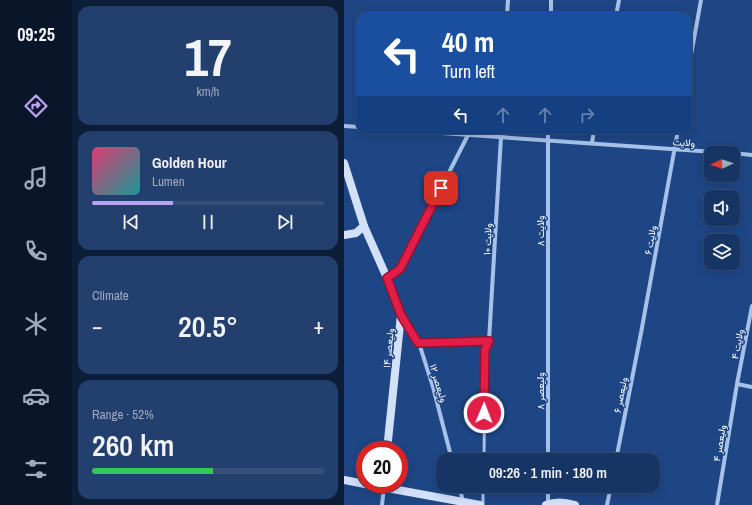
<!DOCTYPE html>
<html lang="en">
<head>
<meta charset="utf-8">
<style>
  :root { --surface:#163464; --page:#233f6d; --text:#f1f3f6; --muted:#9eaabf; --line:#354f78; --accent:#bca0f2 }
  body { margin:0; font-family:"Archivo Narrow",Vazirmatn,sans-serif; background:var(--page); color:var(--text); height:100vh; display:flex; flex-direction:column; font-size:15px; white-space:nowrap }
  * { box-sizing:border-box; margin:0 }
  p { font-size:13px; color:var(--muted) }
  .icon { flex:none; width:22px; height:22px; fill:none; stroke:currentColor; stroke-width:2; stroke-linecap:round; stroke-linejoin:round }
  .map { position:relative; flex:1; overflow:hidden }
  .side { display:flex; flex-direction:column; gap:6px; padding:6px; background:#0c1d37; width:272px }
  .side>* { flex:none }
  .guide { position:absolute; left:12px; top:12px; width:336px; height:122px; border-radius:12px; box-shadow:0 2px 10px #0003,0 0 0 1px var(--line); background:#1a4fa0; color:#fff; overflow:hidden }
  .needle { width:26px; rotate:266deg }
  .fabs { position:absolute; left:360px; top:146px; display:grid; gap:8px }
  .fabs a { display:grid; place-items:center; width:36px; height:36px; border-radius:8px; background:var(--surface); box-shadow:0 2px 10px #0003,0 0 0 1px var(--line); font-size:20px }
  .speed { position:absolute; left:12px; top:441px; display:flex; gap:8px; font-size:20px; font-weight:700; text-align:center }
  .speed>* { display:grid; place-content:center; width:52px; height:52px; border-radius:50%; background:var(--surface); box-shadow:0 2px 10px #0003,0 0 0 1px var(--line); line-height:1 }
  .speed .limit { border:6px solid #d22; background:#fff; color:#111 }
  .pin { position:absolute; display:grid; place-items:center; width:34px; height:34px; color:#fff; margin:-17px; border-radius:8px; box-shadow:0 2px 6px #0006 }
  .me { position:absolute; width:44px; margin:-22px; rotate:1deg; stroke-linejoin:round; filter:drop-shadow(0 0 3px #0008) }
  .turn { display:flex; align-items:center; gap:14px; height:84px; padding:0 20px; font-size:18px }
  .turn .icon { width:52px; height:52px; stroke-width:2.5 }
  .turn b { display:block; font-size:28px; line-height:34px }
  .lanes { display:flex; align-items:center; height:38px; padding:0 20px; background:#0003; justify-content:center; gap:20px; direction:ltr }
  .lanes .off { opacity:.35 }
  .big { font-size:30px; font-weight:600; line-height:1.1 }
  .side .tile { flex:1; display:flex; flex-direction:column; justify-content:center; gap:6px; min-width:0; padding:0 14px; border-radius:12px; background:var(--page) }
  .side .dial { align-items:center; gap:0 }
  .dial b { font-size:52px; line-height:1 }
  .song { display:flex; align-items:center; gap:12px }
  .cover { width:48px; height:48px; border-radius:6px; background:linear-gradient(135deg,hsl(340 70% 55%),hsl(180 70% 35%)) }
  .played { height:4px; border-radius:2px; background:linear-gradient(90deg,var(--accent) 35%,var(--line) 35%) }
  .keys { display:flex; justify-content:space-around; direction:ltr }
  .heat { display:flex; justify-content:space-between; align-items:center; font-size:22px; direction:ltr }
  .charge { height:6px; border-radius:3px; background:linear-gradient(90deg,#34c759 52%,var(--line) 0) }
  .trip { position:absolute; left:92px; top:453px; width:224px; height:40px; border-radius:12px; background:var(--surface); box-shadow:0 2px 10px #0003,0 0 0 1px var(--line); font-weight:600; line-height:40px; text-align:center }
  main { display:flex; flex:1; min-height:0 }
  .tab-bar { display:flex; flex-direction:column; width:72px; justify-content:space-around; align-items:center; background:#091528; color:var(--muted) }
  .tab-bar .icon { width:28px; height:28px }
  .tab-bar .current { color:var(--accent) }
  .tab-bar b { font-size:18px; color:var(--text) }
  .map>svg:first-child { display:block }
</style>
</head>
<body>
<main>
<nav class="tab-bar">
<b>09:25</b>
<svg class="icon current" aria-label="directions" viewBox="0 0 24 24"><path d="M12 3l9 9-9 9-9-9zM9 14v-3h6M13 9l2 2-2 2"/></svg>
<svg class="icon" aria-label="music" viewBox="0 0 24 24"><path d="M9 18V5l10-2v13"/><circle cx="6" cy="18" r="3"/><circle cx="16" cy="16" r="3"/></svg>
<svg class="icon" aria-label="phone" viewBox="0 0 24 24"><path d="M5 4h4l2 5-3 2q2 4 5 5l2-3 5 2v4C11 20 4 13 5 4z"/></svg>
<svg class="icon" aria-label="climate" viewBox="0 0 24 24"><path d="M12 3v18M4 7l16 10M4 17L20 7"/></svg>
<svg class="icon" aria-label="car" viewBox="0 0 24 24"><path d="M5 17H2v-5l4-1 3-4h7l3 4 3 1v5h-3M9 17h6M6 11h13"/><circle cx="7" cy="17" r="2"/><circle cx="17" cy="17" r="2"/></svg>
<svg class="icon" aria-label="filters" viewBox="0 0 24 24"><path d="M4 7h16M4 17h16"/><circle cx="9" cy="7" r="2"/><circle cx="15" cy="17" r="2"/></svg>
</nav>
<section class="side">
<div class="tile dial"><b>17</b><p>km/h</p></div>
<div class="tile">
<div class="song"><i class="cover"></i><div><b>Golden Hour</b><p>Lumen</p></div></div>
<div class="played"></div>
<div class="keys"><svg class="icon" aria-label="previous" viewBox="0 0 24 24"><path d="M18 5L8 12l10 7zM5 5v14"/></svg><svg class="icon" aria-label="pause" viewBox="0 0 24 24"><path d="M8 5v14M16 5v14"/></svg><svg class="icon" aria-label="next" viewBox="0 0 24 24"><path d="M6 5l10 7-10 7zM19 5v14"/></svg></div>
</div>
<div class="tile"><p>Climate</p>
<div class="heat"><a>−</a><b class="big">20.5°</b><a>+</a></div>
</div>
<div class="tile"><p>Range · 52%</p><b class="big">260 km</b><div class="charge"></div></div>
</section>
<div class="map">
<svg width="408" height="505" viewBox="0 0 408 505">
  <rect width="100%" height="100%" fill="#1e4685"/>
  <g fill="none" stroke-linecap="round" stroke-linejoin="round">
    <path stroke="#a6c2ea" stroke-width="3" d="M140,460L141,350L145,341
      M139,505V486"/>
    <path stroke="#a6c2ea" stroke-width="4" d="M163,16L164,0
      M207,16V0
      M272,16L275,0
      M344,72L357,0
      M0,126L16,127
      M54,130L385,153
      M248,143L250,130
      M389,153L408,155
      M43,277L56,269L124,135
      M58,316L75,343L89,387L108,460
      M75,343L145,341L157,137
      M393,384L408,387
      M204,460V130
      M272,460L297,333L334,130
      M115,486L119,501
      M204,504V486
      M38,505L40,487
      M263,505L267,486
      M373,505L393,384L408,306"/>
    <path stroke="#d2e0f8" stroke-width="8" d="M0,163L20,226L43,278L57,315L43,450
      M0,235L12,233L20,226
      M0,480L21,484
      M21,484L136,505
      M202,505C212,501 221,502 231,505"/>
  </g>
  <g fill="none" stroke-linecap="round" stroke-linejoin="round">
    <defs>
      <path id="route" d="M97,188L56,269L43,278L57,315L74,343L145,341L141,350L140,413"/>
    </defs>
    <use href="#route" stroke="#92132f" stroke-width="10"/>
    <use href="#route" stroke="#e11d48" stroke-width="7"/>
  </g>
  <g text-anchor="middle" stroke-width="3" stroke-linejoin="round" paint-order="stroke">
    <g font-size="10" fill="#fff" stroke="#1e4685">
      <text transform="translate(340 142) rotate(4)" y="4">ولایت</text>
      <text transform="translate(196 231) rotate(-90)" y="4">ولایت ۸</text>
      <text transform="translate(143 239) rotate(-87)" y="4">ولایت ۱۰</text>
      <text transform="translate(306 240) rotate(-80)" y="4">ولایت ۶</text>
      <text transform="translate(393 344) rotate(-79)" y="4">ولایت ۴</text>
      <text transform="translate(44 348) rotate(-84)" y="4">ولیعصر ۱۴</text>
      <text transform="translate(95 383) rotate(73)" y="4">ولیعصر ۱۲</text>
      <text transform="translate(196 391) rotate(-90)" y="4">ولیعصر ۸</text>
      <text transform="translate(276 395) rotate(-79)" y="4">ولیعصر ۶</text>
      <text transform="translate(375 443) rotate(-81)" y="4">ولیعصر ۴</text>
    </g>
  </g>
</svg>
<div class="fabs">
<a><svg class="needle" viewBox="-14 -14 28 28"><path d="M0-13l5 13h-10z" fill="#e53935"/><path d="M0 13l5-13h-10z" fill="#9eaabf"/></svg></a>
<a><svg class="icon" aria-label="sound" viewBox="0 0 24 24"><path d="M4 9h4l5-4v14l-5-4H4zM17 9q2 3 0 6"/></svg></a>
<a><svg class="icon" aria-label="layers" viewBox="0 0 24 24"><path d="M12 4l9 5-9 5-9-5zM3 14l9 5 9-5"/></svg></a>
</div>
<div class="speed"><div class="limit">20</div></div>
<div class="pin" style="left:97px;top:188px;background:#d93025"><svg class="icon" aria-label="arrive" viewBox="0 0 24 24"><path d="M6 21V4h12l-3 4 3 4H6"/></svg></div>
<svg class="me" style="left:140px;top:413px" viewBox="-20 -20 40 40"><circle r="17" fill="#e11d48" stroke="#fff" stroke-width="3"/><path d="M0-11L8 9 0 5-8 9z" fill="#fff"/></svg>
<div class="trip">09:26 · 1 min · 180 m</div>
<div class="guide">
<div class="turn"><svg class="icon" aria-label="left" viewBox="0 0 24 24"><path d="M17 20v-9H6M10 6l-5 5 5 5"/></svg><div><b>40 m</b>Turn left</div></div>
<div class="lanes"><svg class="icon" aria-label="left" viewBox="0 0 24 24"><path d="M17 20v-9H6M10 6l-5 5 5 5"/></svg><svg class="icon off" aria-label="ahead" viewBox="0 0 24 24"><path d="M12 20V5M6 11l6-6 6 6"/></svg><svg class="icon off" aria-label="ahead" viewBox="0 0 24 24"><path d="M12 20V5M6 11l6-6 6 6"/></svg><svg class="icon off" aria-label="right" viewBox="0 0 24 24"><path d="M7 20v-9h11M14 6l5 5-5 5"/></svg></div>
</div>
</div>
</main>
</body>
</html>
